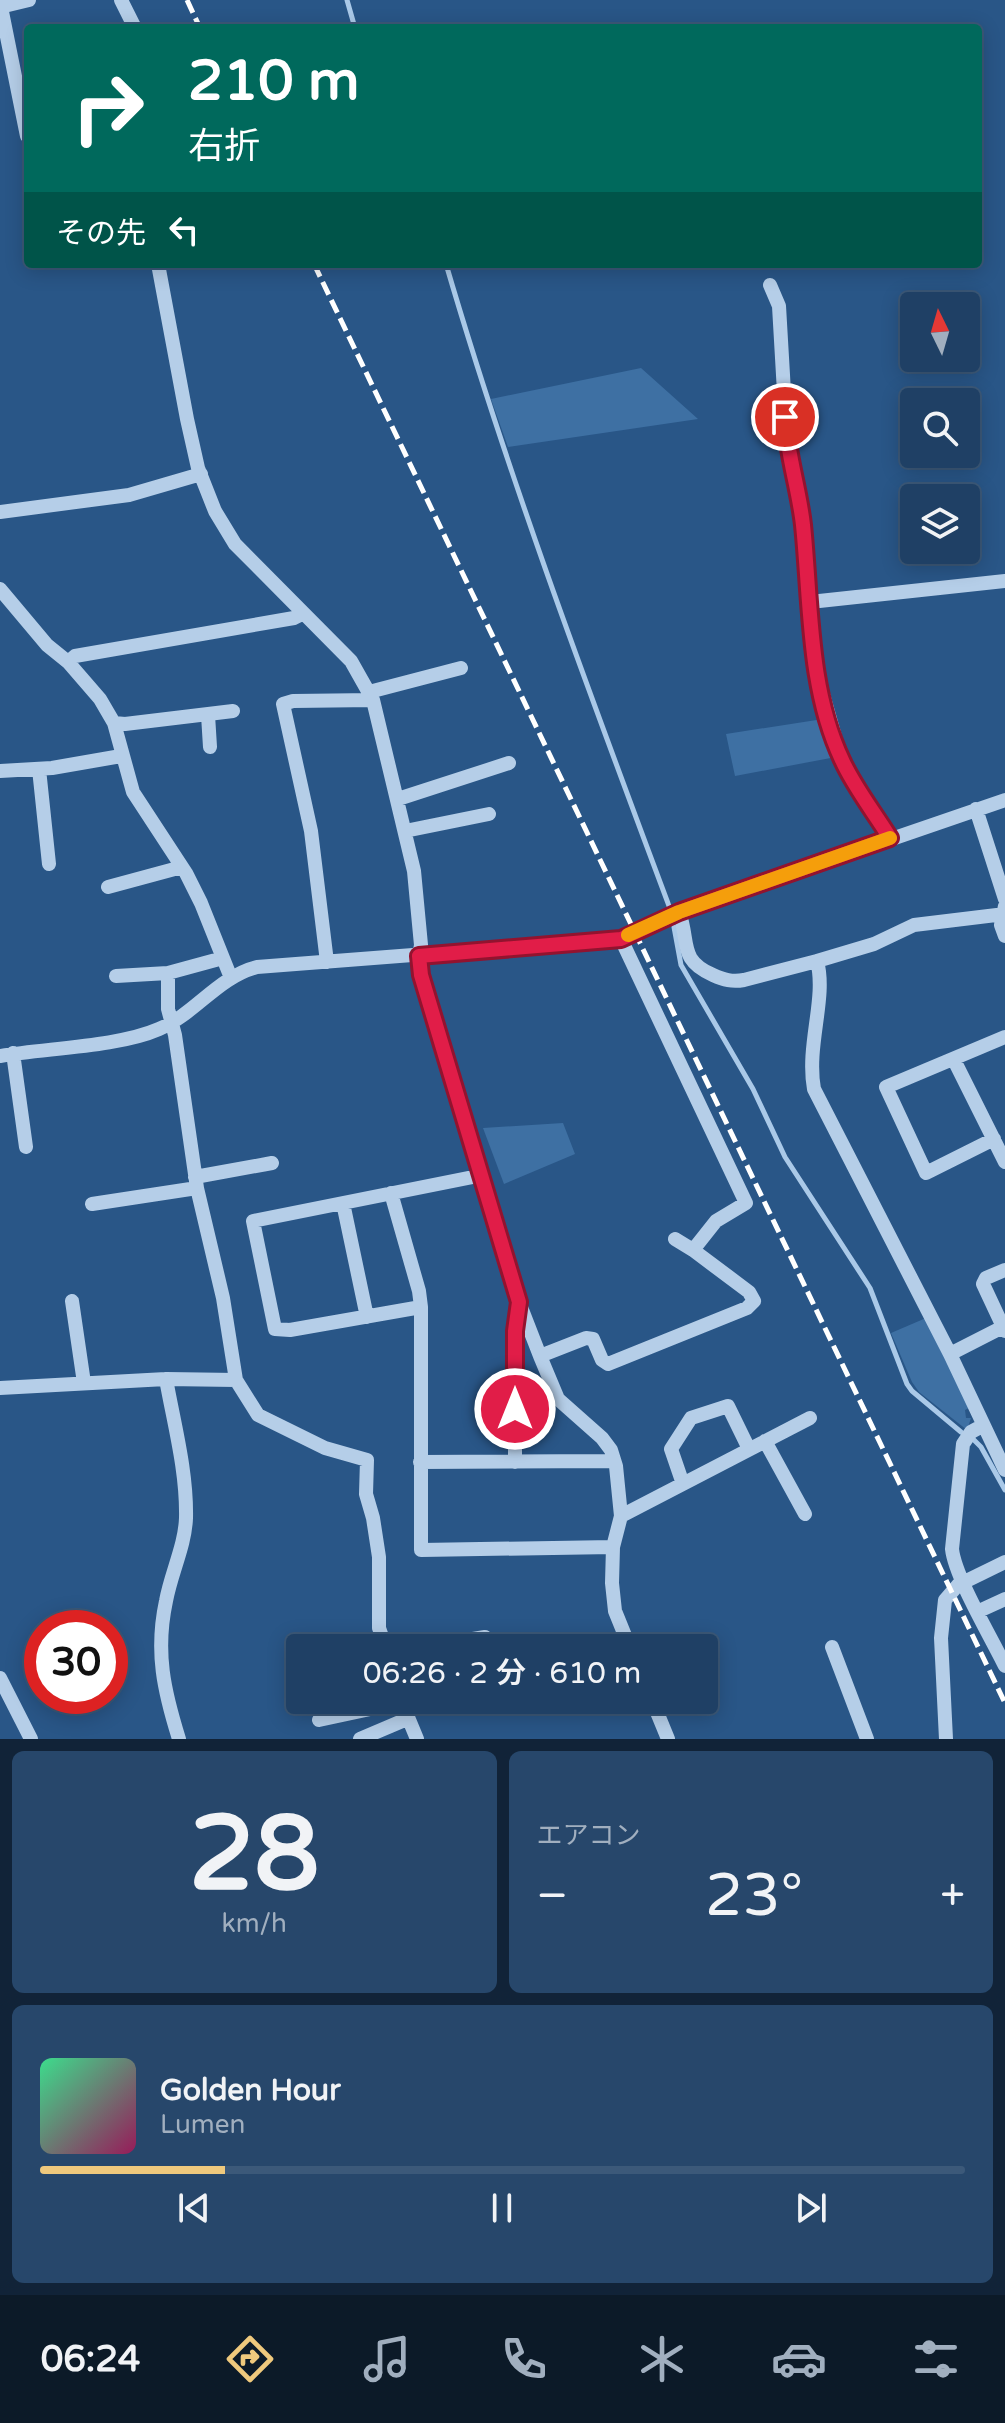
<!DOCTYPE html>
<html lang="ja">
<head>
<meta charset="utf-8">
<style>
  :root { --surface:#1f4065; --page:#27476b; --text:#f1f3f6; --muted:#a1afbf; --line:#3c5979; --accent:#efc97d }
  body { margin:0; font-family:"Varela Round","Noto Sans JP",sans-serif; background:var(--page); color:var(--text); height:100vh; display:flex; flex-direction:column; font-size:30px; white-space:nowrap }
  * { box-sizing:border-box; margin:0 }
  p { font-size:26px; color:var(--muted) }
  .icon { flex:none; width:44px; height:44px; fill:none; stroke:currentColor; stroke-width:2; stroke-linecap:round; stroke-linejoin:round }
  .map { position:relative; height:1739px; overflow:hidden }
  .drawer { display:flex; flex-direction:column; gap:12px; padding:12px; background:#112338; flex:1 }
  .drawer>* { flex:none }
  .guide { position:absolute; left:24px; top:24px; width:958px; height:244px; border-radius:8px; box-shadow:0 4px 20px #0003,0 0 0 2px var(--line); background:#00695c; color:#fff; overflow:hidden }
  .needle { width:52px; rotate:355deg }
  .fabs { position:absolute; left:900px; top:292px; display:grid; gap:16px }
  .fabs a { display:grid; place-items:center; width:80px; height:80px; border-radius:8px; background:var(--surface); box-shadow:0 4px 20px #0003,0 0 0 2px var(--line); font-size:40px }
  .speed { position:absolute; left:24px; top:1610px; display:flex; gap:16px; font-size:40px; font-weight:700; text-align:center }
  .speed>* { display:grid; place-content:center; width:104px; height:104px; border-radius:50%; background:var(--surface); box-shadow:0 4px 20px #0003,0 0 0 2px var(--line); line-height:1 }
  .speed .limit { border:12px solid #d22; background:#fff; color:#111 }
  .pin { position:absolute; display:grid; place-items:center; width:68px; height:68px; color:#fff; margin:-34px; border:4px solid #fff; border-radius:50%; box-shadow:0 2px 8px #0007 }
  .me { position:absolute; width:88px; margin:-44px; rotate:0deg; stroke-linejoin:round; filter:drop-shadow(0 0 6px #0008) }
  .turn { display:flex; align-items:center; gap:28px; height:168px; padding:0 32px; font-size:36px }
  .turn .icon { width:104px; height:104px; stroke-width:2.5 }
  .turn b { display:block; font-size:56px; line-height:68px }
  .then { display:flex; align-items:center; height:76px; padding:0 32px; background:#0003; gap:16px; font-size:30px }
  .big { font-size:60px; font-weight:600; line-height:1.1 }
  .drawer .tile { flex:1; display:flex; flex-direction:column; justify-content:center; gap:12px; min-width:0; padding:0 28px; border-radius:12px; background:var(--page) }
  .drawer .dial { align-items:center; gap:0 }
  .dial b { font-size:104px; line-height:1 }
  .song { display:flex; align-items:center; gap:24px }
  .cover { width:96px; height:96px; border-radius:12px; background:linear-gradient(135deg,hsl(150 70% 55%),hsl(330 70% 35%)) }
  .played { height:8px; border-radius:4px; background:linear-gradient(90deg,var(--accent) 20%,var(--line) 20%) }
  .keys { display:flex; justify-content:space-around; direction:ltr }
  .heat { display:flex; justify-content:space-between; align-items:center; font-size:44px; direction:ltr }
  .drawer .tiles { flex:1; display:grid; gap:12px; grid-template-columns:1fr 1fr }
  .tile:last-child { grid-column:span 2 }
  .trip { position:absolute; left:286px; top:1634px; width:432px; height:80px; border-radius:8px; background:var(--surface); box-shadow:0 4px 20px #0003,0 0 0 2px var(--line); font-weight:600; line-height:80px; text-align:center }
  .dock { display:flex; height:128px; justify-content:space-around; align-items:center; background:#0c1a28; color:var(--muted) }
  .dock .icon { width:56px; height:56px }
  .dock .on { color:var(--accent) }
  .dock b { font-size:36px; color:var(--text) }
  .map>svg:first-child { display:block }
</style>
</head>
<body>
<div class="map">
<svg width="1005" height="1739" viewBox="0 0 1005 1739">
  <rect width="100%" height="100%" fill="#295687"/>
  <path fill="#3e70a3" d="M641,368L698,419L508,447L491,399Z
    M823,719L836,757L735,776L726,734Z
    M563,1123L575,1154L504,1184L483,1128Z
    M926,1318L969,1408L965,1410L966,1418H971L967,1430L919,1392L912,1382L891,1333Z"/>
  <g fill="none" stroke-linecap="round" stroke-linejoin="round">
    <path stroke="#aac9e8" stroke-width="5" d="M347,0L355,28
      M446,264C510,482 590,694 669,906
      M674,927L681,965L753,1089L785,1157L870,1288L907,1384L912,1391L961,1432
      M973,1439L981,1447L1005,1490"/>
    <path stroke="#b5cee8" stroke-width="14" d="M121,0L135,28
      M0,7L29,0
      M1,7L27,136
      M158,264L187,419L198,468L215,511L235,544L351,661L373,700L414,871L421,945L419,956L421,975L519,1302L540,1356L558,1399L602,1438L611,1450L616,1466L621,1516L613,1547L612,1583L615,1611L630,1648
      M770,285L779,306L787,444L802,521L818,677L842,761L890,838
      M0,512L129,495L201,474
      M0,589L47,645L68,662L100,699L114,723L133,792L186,873L201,903L231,978
      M810,602L1005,581
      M68,662L75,656L294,618L302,614
      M369,692L461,668
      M208,715L210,747
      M114,723L125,724L233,711
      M39,769L49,864
      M0,771L52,768L121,756
      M398,799L509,763
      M976,809L1005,899
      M405,831L489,814
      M108,887L182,867
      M1005,906L1001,925L1005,936
      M679,912C690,942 678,960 713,975C724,980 732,982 744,980L817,961C827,998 806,1045 814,1089L950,1354L1005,1470
      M817,961L874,944L914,925L1005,914
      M327,962L311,831L283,704L293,701L373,700
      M168,973V1009L175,1035L197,1188L223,1298L236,1380L258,1415L325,1448L367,1460L366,1494L373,1518L379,1557V1628L386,1648
      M116,976L168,973L223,958
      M13,1053L26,1147
      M0,1056C46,1048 118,1047 159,1029C195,1014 218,977 257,967L621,939L679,912L1005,800
      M954,1060L1005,1162
      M994,1139L926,1173L886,1087L1005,1037
      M195,1177L272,1163
      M391,1193L419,1291L421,1307V1550L613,1547
      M343,1203L367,1317
      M92,1204L197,1188
      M675,1239L693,1250
      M1005,1270L986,1278L983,1284L1005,1331
      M72,1301L84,1383
      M421,1307L290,1330L275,1329L253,1221L483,1175
      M950,1354L1003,1327
      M540,1356L586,1338L593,1339L602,1360L608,1364L747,1308L754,1301L749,1292L693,1250L716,1221L746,1203L621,939
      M166,1379C174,1424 187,1471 186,1518C185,1546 171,1573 166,1601C155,1652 164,1691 179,1739
      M0,1388L166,1379L236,1380
      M982,1426L971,1432L963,1444L952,1549C955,1577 991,1637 1005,1666
      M765,1441L805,1514
      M420,1462L614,1461
      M515,1462V1331L518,1306
      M683,1484L671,1449L691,1418L728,1406L749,1449
      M621,1516L810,1418
      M979,1611L1005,1599
      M832,1647L867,1739
      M419,1648L485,1637
      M0,1678L31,1739
      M652,1700L668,1739
      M405,1710L417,1739
      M319,1720L403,1702
      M360,1739L407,1719
      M946,1739L941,1638L945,1600L958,1585L1005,1562"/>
    <path stroke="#fff" stroke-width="5" stroke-dasharray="14 6" stroke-linecap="butt" d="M187,0L200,28
      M314,264L1005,1703"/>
  </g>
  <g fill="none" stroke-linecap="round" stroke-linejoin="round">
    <defs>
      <path id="route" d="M515,1409V1331L519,1302L421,975L419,956L621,939L679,912L890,838C874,812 854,787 842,760C808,688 811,603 803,525C799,489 787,454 785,417"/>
    </defs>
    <use href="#route" stroke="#92132f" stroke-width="20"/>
    <use href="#route" stroke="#e11d48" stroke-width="14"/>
    <path stroke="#f59e0b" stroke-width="14" d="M628,935L679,912L890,838"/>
  </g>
</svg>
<div class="fabs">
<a><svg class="needle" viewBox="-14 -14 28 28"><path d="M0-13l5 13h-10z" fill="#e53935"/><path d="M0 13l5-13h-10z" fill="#a1afbf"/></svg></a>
<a><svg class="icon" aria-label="search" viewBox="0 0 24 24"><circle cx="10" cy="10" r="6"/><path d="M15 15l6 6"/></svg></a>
<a><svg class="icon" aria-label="layers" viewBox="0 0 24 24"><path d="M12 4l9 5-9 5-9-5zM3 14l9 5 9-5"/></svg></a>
</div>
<div class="speed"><div class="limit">30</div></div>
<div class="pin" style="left:785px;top:417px;background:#d93025"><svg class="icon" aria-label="arrive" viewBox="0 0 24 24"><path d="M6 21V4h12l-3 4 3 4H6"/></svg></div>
<svg class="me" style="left:515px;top:1409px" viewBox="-20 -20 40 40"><circle r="17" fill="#e11d48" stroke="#fff" stroke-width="3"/><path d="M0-11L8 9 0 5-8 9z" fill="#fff"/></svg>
<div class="trip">06:26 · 2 分 · 610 m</div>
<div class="guide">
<div class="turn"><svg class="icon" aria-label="right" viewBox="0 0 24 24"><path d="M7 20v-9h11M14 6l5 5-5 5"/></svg><div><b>210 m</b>右折</div></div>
<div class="then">その先<svg class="icon" aria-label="left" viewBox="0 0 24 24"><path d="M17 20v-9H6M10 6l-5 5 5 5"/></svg></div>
</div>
</div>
<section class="drawer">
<div class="tiles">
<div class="tile dial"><b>28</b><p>km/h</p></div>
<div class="tile"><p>エアコン</p>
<div class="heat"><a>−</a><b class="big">23°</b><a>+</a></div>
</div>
<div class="tile">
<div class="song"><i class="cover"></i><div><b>Golden Hour</b><p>Lumen</p></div></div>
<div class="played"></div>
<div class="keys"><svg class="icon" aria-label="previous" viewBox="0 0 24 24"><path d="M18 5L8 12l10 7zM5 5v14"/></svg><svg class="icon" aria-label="pause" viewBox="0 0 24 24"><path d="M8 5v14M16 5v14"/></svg><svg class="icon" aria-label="next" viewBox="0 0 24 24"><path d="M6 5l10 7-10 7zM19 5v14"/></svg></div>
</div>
</div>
</section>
<nav class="dock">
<b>06:24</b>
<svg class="icon on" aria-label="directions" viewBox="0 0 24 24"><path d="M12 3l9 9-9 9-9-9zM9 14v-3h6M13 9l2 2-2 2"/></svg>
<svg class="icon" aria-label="music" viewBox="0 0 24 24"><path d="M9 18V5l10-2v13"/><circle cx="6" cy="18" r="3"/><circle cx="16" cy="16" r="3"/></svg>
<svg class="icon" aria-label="phone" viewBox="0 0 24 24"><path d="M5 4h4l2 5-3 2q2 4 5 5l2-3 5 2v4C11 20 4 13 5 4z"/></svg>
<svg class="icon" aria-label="climate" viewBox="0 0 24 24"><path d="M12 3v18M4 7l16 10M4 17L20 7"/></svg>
<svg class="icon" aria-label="car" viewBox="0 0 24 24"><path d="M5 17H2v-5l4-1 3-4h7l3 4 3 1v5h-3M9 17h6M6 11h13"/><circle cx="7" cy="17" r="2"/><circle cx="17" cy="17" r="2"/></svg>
<svg class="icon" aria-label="filters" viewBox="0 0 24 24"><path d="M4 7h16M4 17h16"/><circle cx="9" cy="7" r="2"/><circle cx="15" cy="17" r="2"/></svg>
</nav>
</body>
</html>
